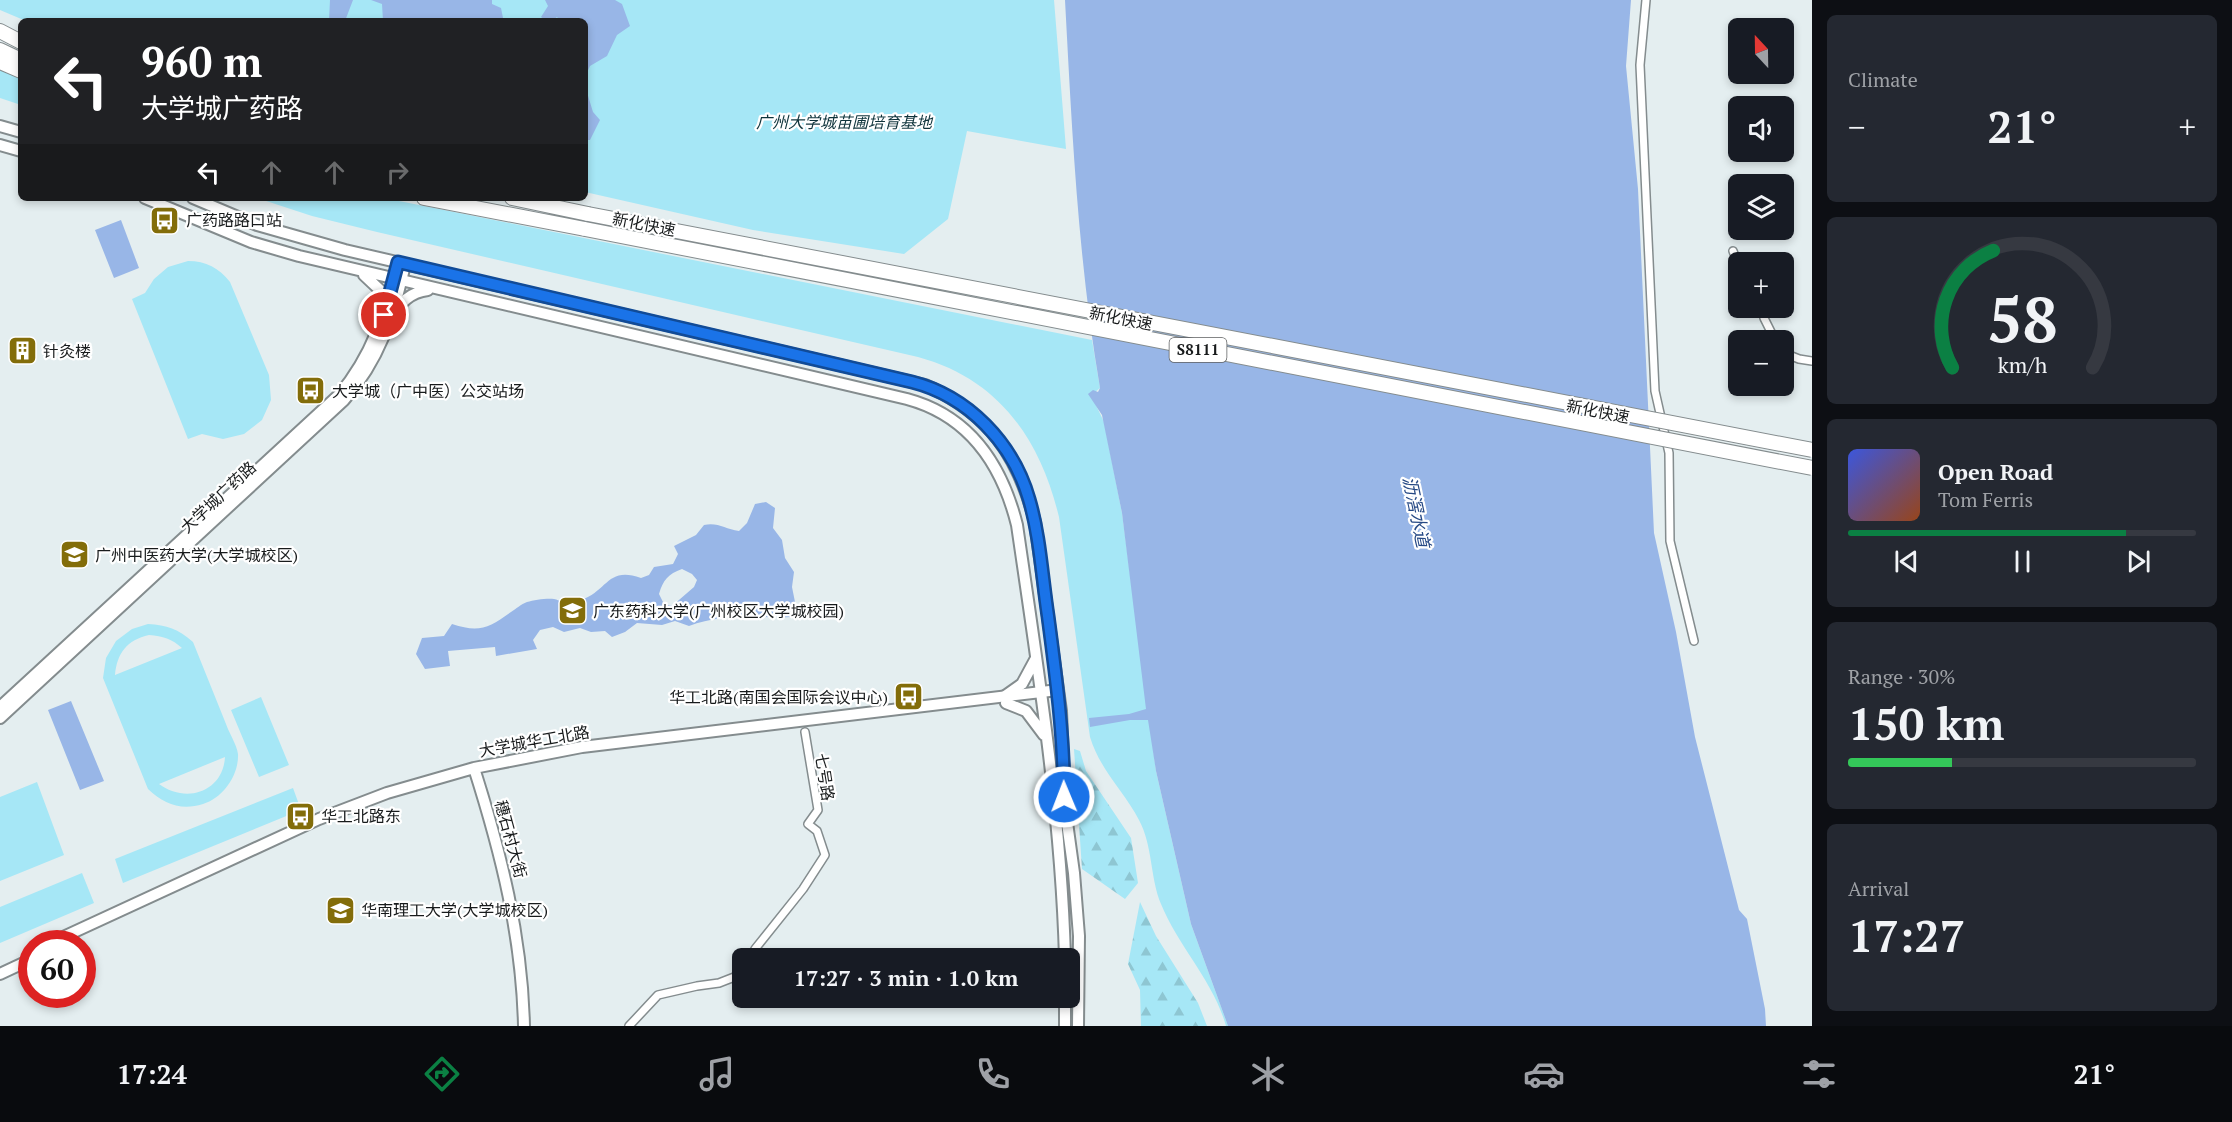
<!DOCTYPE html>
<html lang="en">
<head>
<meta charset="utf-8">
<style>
  :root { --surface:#171b24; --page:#242831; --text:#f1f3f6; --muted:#9ea1a6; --line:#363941; --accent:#0b8043 }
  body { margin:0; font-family:"PT Serif","Noto Sans SC",serif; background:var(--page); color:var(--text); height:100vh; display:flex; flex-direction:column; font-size:22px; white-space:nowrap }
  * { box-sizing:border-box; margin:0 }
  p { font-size:20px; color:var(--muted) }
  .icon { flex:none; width:33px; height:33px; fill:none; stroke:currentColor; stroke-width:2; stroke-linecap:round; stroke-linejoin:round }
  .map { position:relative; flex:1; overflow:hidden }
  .drawer { display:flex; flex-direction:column; gap:15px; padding:15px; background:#0d0f14; width:420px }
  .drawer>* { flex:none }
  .guide { position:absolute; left:18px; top:18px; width:570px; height:183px; border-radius:9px; box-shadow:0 3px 9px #0003; background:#202124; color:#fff; overflow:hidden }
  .needle { width:39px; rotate:338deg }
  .controls { position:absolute; left:1728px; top:18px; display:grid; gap:12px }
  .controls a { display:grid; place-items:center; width:66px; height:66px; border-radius:9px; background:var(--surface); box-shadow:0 3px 9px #0003; font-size:30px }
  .speed { position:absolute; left:18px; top:930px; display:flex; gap:12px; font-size:30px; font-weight:700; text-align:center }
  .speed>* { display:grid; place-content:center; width:78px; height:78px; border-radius:50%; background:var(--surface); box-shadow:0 3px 9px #0003; line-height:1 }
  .speed .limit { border:9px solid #d22; background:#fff; color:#111 }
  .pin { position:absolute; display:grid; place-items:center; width:51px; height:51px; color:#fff; margin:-26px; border:3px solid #fff; border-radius:50%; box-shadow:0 2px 6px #0007 }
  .me { position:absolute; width:66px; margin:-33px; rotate:359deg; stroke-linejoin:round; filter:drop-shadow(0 0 4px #0008) }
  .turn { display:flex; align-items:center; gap:21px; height:126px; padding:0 24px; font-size:27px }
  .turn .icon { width:78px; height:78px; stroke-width:2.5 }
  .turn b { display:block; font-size:42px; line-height:51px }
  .lanes { display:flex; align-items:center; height:57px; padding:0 24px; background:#0003; justify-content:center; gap:30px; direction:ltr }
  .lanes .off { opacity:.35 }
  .big { font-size:45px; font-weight:800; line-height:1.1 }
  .drawer .card { flex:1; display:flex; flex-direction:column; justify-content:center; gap:9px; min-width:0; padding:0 21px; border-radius:9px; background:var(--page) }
  .drawer .dial { align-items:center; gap:0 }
  .dial svg { height:156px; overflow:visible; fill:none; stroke:var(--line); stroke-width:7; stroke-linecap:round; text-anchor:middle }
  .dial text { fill:var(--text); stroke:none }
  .song { display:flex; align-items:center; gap:18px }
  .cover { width:72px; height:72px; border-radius:9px; background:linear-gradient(135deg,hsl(230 70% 55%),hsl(20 70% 35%)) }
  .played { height:6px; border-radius:3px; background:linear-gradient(90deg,var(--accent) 80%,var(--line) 80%) }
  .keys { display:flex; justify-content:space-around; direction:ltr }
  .heat { display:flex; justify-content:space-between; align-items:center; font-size:33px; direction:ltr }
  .charge { height:9px; border-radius:4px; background:linear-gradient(90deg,#34c759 30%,var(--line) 0) }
  .trip { position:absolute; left:732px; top:948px; width:348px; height:60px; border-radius:9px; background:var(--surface); box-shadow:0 3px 9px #0003; font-weight:800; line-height:60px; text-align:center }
  .menu { display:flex; height:96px; justify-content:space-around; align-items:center; background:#090b0e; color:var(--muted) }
  .menu .icon { width:42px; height:42px }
  .menu .selected { color:var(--accent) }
  .menu b { font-size:27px; color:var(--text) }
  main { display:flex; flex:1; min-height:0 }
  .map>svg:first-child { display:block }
</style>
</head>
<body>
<main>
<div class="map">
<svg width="1812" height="1026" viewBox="0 0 1812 1026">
  <defs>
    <pattern id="forest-firs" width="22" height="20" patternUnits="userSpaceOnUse" patternTransform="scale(1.5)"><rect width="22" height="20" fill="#a6e7f6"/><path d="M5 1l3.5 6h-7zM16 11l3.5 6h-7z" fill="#8ec6d2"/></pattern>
  </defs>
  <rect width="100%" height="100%" fill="#e4eef0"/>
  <path fill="url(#forest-firs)" d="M1074,749L1080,751L1086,771L1131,838L1138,883L1125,899L1082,869Z
    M1140,902L1156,936L1198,1003L1207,1026H1141L1140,990L1128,964Z"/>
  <path fill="#a6e7f6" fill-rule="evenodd" d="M0,0H1054L1066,149L967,131L948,219L904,254L753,230L585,192V21H26L0,10Z
    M0,68L21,78V105L0,98Z
    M257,198H384L1092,340L1100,388L1095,392L1093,399L1104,422L1122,513L1156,771L1191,924L1228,1026H1226C1214,982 1178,946 1161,904C1150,878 1153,846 1139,820C1124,791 1100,770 1090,737L1059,517C1040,439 999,379 918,357L377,232L312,216Z
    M188,261C206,261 219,268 230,282L269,375L271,400L262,420L244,434L223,439L202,434L188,439L132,299L145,293L154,279L168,267Z
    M148,624C167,625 178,629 193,642C204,669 215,697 226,724C229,733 237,745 238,754C239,775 223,798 203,804C181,811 164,804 148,789L103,678L106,658L116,641L132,629ZM149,635C163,636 172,639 182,648L115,675C117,653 127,640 149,635ZM225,757C223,792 186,804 159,784Z
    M261,697L289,765L259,777L231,710Z
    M37,782L64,855L0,881V797Z
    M293,788L301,810L123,883L115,859Z
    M82,873L94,903L0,943V907Z"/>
  <path fill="#98b6e7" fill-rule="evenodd" d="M330,0H353L345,21H329Z
    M371,0H492V4L501,8L503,18L497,21H383L382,4Z
    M545,0H615L622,4L630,26L617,35L607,56L590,66L585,77V21H560L557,17C550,22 548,22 541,17L548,6Z
    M1065,0H1631L1626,66L1638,189L1654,533L1676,632L1695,737L1739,910L1747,919L1765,1009L1766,1026H1228L1191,924L1156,771L1148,720H1130L1090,727L1089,718L1129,714L1146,709L1122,513L1102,415L1088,394L1093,390L1098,392L1100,388C1078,260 1072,130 1065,0Z
    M585,86L593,112L600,120L590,140H585Z
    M121,220L139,268L114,278L95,230Z
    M766,502L775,508L773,528L782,540L785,558L794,572L792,587L798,617C761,618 723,613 689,626L675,621L662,625L637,623L625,632L612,637L605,631L591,632L580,628L564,632L553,627L540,630L533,640L537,649L496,656L495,647L448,651L450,666L425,669L416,654L422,638L444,636L452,624C479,633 489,628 511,612C516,609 521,604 527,602C534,600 547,598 554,599C557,599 560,602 563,602C568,603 576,601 581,600C608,591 607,566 641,578L649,575L654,567L673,564L678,554L674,546L696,535L704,525C718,522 725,529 739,531L747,523L755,504ZM682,569L692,574L697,580L694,587L672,606L664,604L659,594C663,580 668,574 682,569Z
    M71,701L104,781L80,790L48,710Z"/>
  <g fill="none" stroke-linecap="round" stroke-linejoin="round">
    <defs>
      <path id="street" d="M1646,0L1640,65L1655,391L1669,453L1670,541L1694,641
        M1733,251L1738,264
        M1769,308L1764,318L1775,340
        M1784,353L1799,359L1812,361
        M759,958L755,949L803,889L825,855L817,831L808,824L818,810L805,732
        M629,1026L658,995L697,986L719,983L742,974"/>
      <path id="secondary" d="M0,707L339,395C372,356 386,312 398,262
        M0,718L344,400C379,361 394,315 405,264
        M474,768C501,853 522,936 524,1026
        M48,944L319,819L387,793L474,768L582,747L1058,690
        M0,974L32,959"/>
      <path id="primary" d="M0,126L21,132
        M0,145L21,151
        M145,198L251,242L299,256L907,399C970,416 1002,465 1017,525C1038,669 1061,813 1065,958
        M193,198L257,225L345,250L925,385C989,413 1018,456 1035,522L1061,711L1065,808L1074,873L1079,936L1078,1026
        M364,275L381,291L384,315
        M391,318C400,303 410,292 428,290
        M1005,696L1022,684L1035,660
        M1006,703L1026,711L1044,735
        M1065,1026V998"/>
      <path id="highway" d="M0,31L21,42
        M0,50L21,60
        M0,62L21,71
        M424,198L585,229
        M512,198L588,214"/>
    </defs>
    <use href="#street" stroke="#848c8e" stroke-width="10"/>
    <use href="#secondary" stroke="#848c8e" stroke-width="14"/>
    <use href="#primary" stroke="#848c8e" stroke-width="14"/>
    <use href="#highway" stroke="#848c8e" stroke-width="16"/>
    <use href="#street" stroke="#fff" stroke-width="7"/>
    <use href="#secondary" stroke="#fff" stroke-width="10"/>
    <use href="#primary" stroke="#fff" stroke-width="10"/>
    <use href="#highway" stroke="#fff" stroke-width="14"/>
    <defs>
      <path id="highway-bridge" d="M588,214L1812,450
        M585,229L1812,468"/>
    </defs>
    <use href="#highway-bridge" stroke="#848c8e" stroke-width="16" stroke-linecap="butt"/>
    <use href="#highway-bridge" stroke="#fff" stroke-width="14"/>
  </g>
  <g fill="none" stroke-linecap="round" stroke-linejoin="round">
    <defs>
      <path id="route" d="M384,315L398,262L912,382C968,396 1013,443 1029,499C1040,536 1042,577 1048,616C1056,676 1064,736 1064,797"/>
    </defs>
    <use href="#route" stroke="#114b97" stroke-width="15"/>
    <use href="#route" stroke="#1a73e8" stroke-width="10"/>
  </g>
  <defs>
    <symbol id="bus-square" viewBox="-11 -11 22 22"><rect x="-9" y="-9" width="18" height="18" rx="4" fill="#836d0a" stroke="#fff"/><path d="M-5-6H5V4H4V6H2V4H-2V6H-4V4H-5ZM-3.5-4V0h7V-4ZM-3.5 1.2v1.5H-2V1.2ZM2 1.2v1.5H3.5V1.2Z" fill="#fff"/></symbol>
    <symbol id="building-square" viewBox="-11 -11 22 22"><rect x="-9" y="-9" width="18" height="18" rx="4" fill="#836d0a" stroke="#fff"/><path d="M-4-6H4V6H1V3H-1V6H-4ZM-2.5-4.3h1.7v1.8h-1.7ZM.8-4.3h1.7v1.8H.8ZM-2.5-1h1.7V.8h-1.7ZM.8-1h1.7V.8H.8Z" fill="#fff"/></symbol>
    <symbol id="university-square" viewBox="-11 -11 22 22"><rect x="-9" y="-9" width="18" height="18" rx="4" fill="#836d0a" stroke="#fff"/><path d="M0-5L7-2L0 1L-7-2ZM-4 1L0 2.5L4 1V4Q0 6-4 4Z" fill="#fff"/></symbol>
  </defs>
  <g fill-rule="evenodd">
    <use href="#bus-square" x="148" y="204" width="33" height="33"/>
    <use href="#building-square" x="6" y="334" width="33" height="33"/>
    <use href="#bus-square" x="294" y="374" width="33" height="33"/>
    <use href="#university-square" x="58" y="538" width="33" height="33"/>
    <use href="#university-square" x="556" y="594" width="33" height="33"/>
    <use href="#bus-square" x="892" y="680" width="33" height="33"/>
    <use href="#bus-square" x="284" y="800" width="33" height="33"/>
    <use href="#university-square" x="324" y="894" width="33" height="33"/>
  </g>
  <g text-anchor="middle" stroke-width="4.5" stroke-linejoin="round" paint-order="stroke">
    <rect fill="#fff" stroke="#5d5f60" stroke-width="1.5" x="1169.5" y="338" width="57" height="24" rx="4.5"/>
    <g font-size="15" font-weight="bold" fill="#181b1c">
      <text x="1198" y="355">S8111</text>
    </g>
    <g font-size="16" font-style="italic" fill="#0e333b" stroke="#fff">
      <text x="844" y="128">广州大学城苗圃培育基地</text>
    </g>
    <g font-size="16" fill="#181b1c" stroke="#fff" text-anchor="start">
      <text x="186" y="226">广药路路口站</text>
      <text x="43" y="357">针灸楼</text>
      <text x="332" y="397">大学城（广中医）公交站场</text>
      <text x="95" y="561">广州中医药大学(大学城校区)</text>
      <text x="593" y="617">广东药科大学(广州校区大学城校园)</text>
      <text x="888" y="703" text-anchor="end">华工北路(南国会国际会议中心)</text>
      <text x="321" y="822">华工北路东</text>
      <text x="361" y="916">华南理工大学(大学城校区)</text>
    </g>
    <g font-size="16" fill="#181b1c" stroke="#fff">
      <text transform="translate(644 224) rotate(11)" y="6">新化快速</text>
      <text transform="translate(1121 318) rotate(11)" y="6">新化快速</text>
      <text transform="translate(1598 411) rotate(11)" y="6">新化快速</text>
      <text transform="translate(218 497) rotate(-43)" y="6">大学城广药路</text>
      <text transform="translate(534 741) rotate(-10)" y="6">大学城华工北路</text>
      <text transform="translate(825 777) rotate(81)" y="6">七号路</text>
      <text transform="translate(511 839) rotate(75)" y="6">穗石村大街</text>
    </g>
    <g font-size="18" font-style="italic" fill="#264985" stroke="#fff">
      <text transform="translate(1416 512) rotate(78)" y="6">沥滘水道</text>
    </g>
  </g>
</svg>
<div class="controls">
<a><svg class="needle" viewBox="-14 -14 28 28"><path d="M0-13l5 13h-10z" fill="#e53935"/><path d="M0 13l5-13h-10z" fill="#9ea1a6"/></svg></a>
<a><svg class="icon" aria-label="sound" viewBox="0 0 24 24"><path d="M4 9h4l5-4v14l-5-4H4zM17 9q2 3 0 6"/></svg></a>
<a><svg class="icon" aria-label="layers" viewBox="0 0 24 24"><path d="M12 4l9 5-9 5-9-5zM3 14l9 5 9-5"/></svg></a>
<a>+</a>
<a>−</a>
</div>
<div class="speed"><div class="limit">60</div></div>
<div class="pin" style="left:384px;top:315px;background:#d93025"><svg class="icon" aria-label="arrive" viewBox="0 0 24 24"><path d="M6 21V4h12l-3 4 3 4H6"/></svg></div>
<svg class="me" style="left:1064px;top:797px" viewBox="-20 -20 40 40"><circle r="17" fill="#1a73e8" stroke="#fff" stroke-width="3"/><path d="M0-11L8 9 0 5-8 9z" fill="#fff"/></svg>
<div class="trip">17:27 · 3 min · 1.0 km</div>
<div class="guide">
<div class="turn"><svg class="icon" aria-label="left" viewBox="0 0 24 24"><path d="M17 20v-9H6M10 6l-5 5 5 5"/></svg><div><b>960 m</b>大学城广药路</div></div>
<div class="lanes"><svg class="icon" aria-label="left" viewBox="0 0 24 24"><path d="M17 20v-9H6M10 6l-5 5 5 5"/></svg><svg class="icon off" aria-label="ahead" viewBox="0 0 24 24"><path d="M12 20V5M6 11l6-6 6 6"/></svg><svg class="icon off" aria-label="ahead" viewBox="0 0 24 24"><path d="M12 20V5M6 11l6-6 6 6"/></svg><svg class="icon off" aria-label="right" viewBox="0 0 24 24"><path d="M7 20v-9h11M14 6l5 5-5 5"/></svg></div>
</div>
</div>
<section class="drawer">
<div class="card"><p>Climate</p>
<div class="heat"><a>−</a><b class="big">21°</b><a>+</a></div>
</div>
<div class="card dial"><svg viewBox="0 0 100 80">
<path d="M14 69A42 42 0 1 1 86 69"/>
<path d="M14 69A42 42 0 0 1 35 9" stroke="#0b8043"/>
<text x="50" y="56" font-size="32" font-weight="700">58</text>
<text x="50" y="72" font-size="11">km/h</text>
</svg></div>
<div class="card">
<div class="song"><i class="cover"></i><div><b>Open Road</b><p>Tom Ferris</p></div></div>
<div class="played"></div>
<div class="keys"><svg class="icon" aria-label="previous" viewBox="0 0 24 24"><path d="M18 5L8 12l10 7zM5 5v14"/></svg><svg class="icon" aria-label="pause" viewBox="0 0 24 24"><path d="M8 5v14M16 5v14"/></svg><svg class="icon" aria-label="next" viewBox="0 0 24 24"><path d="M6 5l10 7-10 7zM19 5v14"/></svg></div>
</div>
<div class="card"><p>Range · 30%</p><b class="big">150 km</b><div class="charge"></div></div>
<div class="card"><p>Arrival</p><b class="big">17:27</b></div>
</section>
</main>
<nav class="menu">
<b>17:24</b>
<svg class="icon selected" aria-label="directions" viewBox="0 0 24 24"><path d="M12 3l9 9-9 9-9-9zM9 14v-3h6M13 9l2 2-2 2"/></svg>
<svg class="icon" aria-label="music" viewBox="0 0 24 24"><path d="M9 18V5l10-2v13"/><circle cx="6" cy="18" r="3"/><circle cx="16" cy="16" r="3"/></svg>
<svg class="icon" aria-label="phone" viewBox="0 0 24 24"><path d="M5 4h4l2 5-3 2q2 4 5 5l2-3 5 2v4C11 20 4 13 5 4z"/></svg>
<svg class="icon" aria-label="climate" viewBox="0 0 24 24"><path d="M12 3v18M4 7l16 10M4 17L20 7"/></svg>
<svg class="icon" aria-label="car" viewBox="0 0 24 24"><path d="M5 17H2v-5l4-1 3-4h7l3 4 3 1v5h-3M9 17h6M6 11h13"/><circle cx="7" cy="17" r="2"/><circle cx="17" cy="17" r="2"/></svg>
<svg class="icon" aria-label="filters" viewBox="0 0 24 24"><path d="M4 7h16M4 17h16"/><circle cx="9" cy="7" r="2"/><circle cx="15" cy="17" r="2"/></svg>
<b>21°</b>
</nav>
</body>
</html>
